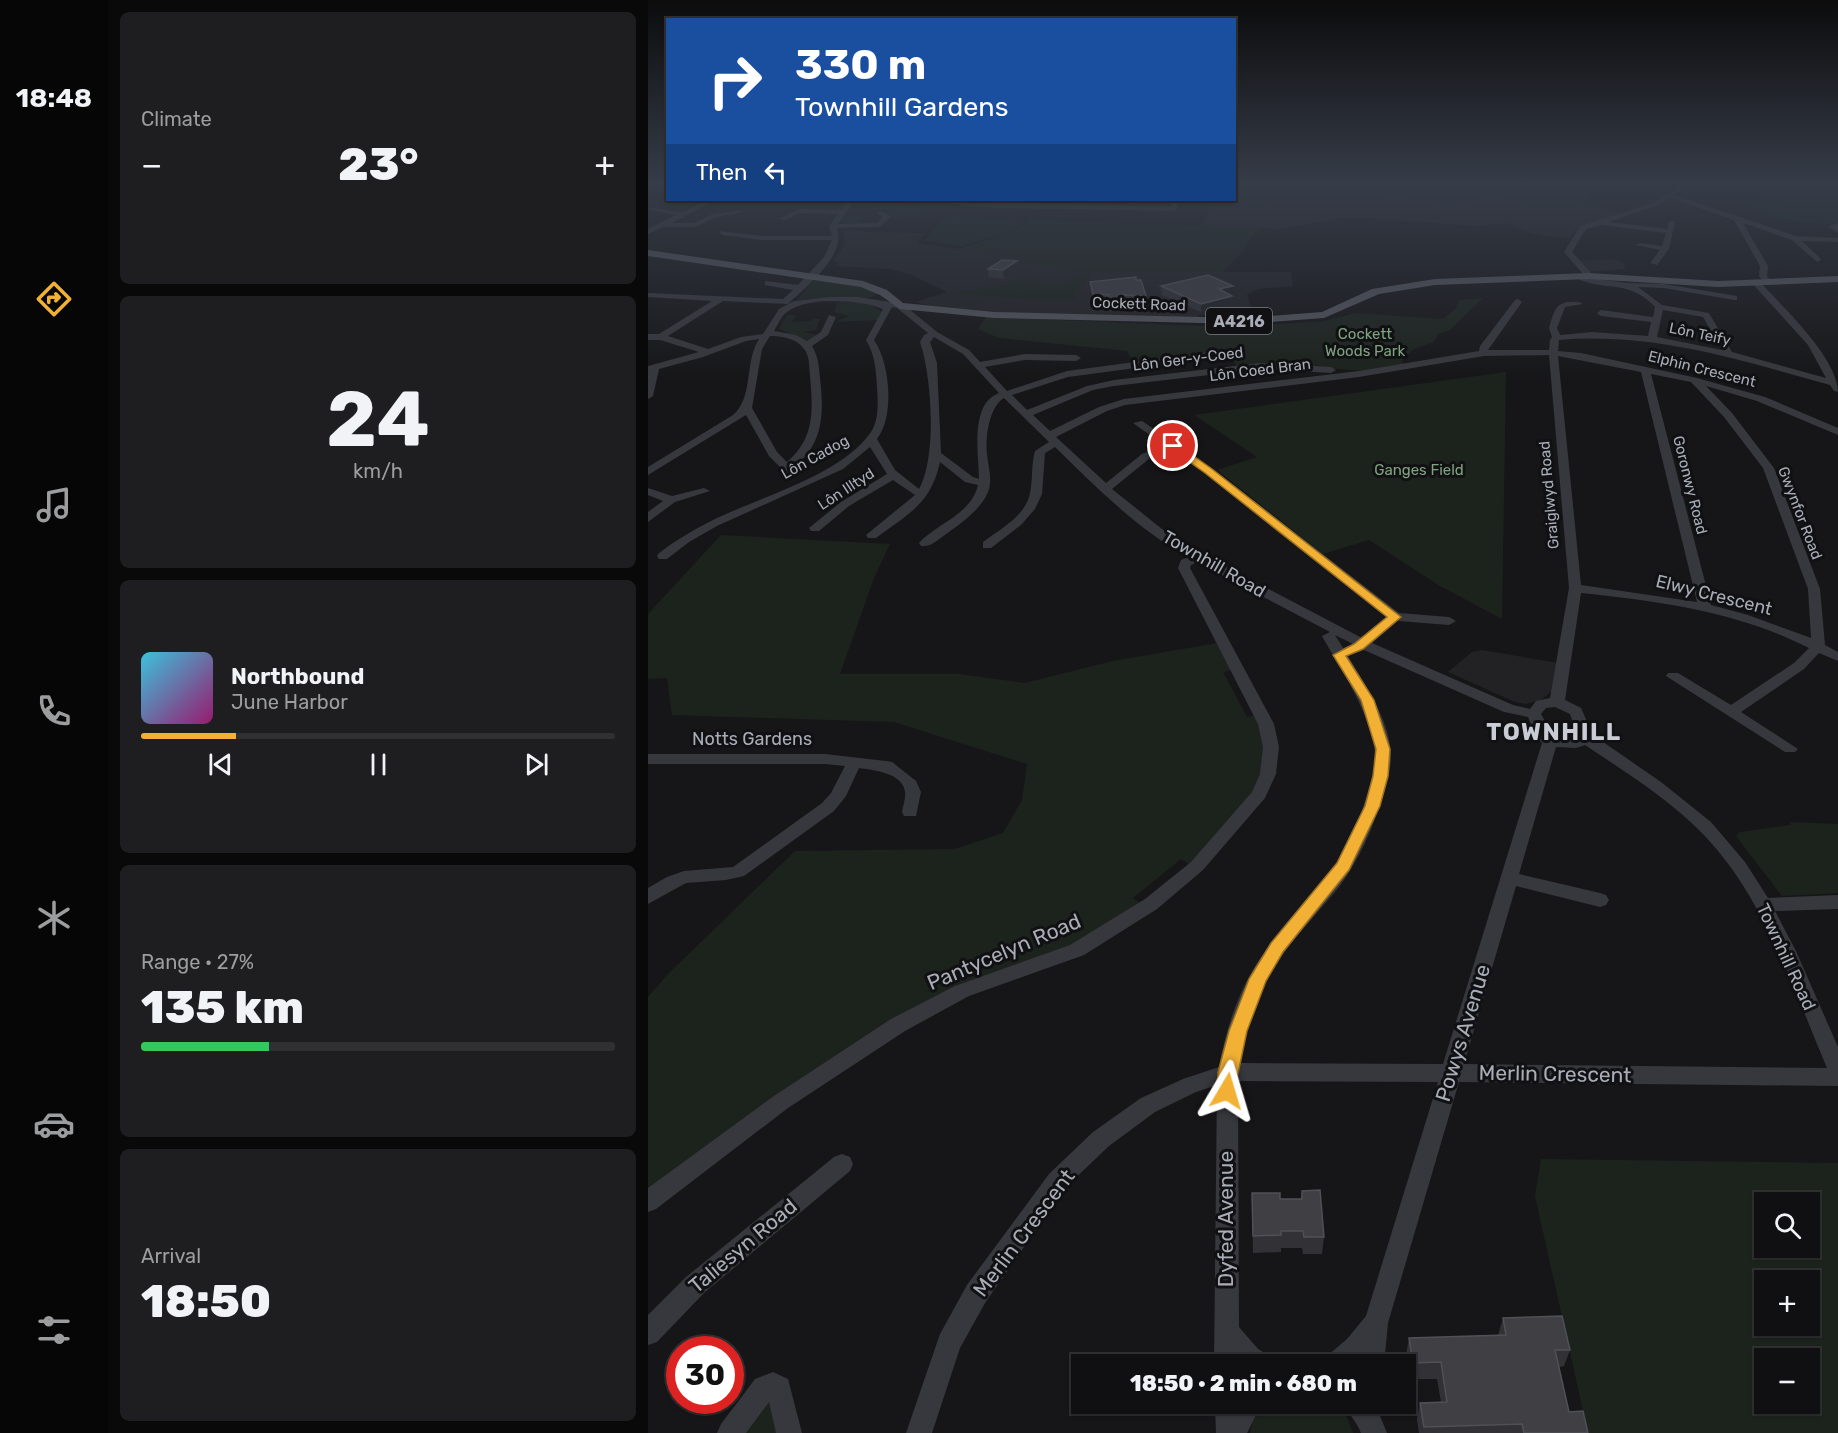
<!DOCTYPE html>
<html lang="en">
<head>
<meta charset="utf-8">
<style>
  :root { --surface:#101012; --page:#1e1e20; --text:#f1f3f6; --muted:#9c9d9f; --line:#303032; --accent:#f2b134 }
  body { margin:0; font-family:Rubik,sans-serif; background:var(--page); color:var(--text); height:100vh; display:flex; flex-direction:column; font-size:22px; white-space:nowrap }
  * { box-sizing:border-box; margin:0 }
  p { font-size:20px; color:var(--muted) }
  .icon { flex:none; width:33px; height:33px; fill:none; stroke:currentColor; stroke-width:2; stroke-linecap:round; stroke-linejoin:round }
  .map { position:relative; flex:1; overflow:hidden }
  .panel { display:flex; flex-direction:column; gap:12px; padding:12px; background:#09090a; width:540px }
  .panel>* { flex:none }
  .banner { position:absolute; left:18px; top:18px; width:570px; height:183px; border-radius:0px; box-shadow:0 2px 4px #0004,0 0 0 2px var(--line); background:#1a4fa0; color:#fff; overflow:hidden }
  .buttons { position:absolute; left:1106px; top:1192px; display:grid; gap:12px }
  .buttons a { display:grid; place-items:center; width:66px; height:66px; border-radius:0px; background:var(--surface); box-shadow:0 2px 4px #0004,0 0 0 2px var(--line); font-size:30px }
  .speed { position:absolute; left:18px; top:1336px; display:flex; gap:12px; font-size:30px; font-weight:700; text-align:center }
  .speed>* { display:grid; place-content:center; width:78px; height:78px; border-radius:50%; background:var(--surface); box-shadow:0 2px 4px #0004,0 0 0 2px var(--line); line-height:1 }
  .speed .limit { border:9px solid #d22; background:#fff; color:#111 }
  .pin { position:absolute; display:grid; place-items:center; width:51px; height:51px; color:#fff; margin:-26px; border:3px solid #fff; border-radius:50%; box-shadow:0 2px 6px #0007 }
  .me { position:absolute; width:66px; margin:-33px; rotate:7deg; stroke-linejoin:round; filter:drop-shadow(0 0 4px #0008) }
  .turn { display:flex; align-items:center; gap:21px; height:126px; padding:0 30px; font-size:27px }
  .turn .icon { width:78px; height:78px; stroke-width:2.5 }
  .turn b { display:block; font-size:42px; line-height:51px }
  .then { display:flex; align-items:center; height:57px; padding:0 30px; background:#0003; gap:12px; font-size:22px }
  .big { font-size:45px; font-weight:800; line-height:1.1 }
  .panel .widget { flex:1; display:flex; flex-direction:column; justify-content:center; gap:9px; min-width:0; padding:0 21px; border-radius:9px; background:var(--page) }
  .panel .dial { align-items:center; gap:0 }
  .dial b { font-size:78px; line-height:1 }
  .song { display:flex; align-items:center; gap:18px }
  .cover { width:72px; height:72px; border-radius:9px; background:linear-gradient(135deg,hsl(190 70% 55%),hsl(320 70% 35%)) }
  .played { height:6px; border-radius:3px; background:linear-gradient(90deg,var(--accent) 20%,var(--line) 20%) }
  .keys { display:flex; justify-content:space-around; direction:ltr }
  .heat { display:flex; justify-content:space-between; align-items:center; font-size:33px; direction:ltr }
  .charge { height:9px; border-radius:4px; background:linear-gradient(90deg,#34c759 27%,var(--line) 0) }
  .trip { position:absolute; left:423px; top:1354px; width:345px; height:60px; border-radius:0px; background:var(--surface); box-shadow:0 2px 4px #0004,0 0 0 2px var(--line); font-weight:800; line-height:60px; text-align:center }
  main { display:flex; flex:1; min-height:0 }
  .menu { display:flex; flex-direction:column; width:108px; justify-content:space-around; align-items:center; background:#060607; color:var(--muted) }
  .menu .icon { width:42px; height:42px }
  .menu .selected { color:var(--accent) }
  .menu b { font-size:27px; color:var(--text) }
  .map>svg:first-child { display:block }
</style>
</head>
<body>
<main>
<nav class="menu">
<b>18:48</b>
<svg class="icon selected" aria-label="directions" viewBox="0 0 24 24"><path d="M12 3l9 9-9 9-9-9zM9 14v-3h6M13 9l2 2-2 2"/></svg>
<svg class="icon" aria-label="music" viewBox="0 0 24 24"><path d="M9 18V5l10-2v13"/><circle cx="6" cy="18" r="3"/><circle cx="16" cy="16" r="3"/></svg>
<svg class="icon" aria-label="phone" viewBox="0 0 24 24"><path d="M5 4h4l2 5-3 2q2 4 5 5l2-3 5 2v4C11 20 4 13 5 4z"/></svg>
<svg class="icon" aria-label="climate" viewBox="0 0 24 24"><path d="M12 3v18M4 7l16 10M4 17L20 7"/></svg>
<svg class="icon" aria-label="car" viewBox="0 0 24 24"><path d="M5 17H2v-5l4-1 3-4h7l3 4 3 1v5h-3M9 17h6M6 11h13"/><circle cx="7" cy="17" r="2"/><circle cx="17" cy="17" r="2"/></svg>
<svg class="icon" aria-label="filters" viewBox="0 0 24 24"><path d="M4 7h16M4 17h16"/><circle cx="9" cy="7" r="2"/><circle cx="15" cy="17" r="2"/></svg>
</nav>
<section class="panel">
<div class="widget"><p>Climate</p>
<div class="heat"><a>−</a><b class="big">23°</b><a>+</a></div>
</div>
<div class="widget dial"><b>24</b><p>km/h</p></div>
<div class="widget">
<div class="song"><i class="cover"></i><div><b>Northbound</b><p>June Harbor</p></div></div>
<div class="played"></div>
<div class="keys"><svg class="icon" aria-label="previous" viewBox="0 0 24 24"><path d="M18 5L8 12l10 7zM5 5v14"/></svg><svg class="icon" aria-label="pause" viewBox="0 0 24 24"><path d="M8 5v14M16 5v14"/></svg><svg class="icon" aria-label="next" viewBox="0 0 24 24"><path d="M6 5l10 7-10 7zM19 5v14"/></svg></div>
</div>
<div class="widget"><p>Range · 27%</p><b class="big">135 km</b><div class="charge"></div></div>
<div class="widget"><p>Arrival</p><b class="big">18:50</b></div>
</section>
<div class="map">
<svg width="1190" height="1433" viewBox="0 0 1190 1433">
  <rect width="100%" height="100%" fill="#161618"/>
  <path fill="#222225" d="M613,181H936L941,192L934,203L974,213L936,225L927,230L922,238L892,235L873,230L861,223L829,226L701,217L633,229L553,226L560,215L562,200H586L587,183Z
    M201,229L220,232L278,233L268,243L371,257L387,267L445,272H643L645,286L610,289L599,294L604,311L551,315L550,319L327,312L293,308L267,302L299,292L264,275L242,269L188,266L189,262L185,260L197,245L195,233Z
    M968,259L978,265L975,266L978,269L938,272L926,261Z
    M834,650L910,663L904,691L893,700L878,704L867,702L800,672L824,652Z"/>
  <path fill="#1c231d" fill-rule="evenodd" d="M703,181L719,186L725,185L711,181L736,186L778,190L806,185L823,189L832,188L829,186L840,183L852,187L850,185L857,183L870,187C826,210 743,201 699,182Z
    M1046,181H1190V224L1143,222L1099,207L1137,205L1126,198L1027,194L1035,188L1053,191L1056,188L1040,185Z
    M215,200L227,201L239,200L237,205L273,208L271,213L243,220L245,217L235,208L228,207L230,209L223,216L232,217H218L209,222L222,224L189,223L202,206L197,216H221L225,212V205H205Z
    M305,216L376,222L363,231L315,246L276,241L292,222Z
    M382,220L613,228L606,234L596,250L574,272H445L424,301L302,294L359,284L369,279L413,284L435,272L387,267L371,257L310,249L367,231Z
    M171,280L218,288L231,294L217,299L184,297L149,300L165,281Z
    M835,298L802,330L790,334L786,342L766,349L753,361L757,365L714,371L646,365L590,367L576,351L486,363L479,351L351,338L330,329L338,317L582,327L676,321L708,313L795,319L808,308L812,300Z
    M197,301C209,303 227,303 234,313L229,320L187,322L201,316L186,312L189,303L193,302L162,303Z
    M139,315H149L144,322L162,321L166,318L175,320H172L168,329H173L155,332L170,335L160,341L131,329Z
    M858,372L854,619L792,586L721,540L675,554L569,470L609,457L546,415Z
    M73,535L242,544L226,578L192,674H311L377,683L465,661L569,643L584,670L575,672L599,717L609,715L615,730V773L607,793L543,865L533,859L485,898L494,904L434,943L331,981L0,1197V997L21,973L147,851L307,849L355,833L374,800L379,764L246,722L24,715L19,678L0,679V614Z
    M1142,822L1190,824V893L1134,896L1088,836L1092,832L1143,825Z
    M893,1159L1190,1163V1433H940L887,1196ZM1116,1203H1161V1248H1116ZM1116,1281H1161V1326H1116ZM1116,1359H1161V1404H1116Z
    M123,1401L136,1433H95L119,1402Z
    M616,1404H689L699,1417L705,1433H602L605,1422Z"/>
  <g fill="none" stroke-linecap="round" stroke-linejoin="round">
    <path fill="#37383d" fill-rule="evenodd" d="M1041,181H1048L1026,195L1148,236L1190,238V242L1154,241L1172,258L1173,260L1169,262L1144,240L1095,223L1120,266L1119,276L1124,282L1117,284L1111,276L1112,266L1086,220L1022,198L1009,205L961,222L1019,229L1021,221H1027L1021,249L1009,265L1002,263L1012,250L988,245L992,243L1014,246L1018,233L953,225L938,229L924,252L944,274L943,278L979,283L1016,284L1089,296V300H1086L1016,288L990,287L1014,305L1061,313L1084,352L1178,378L1160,345L1104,283L1111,281C1134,306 1190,358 1190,392L1186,391L1182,385C1091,360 1006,332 911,340L910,351L933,353L1049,378L1117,397L1190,428V435L1109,401L1058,386L1084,413L1126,468L1172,589L1177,645L1190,652V661L1171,653L1156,669L1093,712L1150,749L1147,752H1137L1018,676L1020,673H1030L1083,705L1146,663L1161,648C1091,612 1010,601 933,593L917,700L933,708L945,735L1013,782L1063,822L1097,862L1120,898L1190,895V909L1127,911L1148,951L1190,1047V1086L811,1082L740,1323L736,1365H710L711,1362L707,1365H675L679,1356L699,1339L718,1316L790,1082L590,1081L591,1327L610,1349L622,1356L626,1365H566L569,1085L548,1092L507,1112L461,1146L417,1188L337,1303L312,1348L284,1433H258L292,1334L319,1285L401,1174L445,1132L493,1098L535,1079L571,1067C578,1028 591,989 613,957C636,923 668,896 690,861C703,841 712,817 719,795C724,779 729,762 726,746C718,705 693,670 674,636L682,632L549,562L543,565L542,568L626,724L631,747L628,774L617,798L555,870L509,909L436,955L321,996L257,1031L140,1108L8,1209L0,1212V1188L126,1096L243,1019L307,986L422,945L497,899L543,862L604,792L612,774L615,747L610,724L530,568L533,560L540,557C490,530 447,486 407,447L397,453L394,494L387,509L373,525L343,548H335V542C352,529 378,516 382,493C385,479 383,465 387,451L401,442L356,398C341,407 337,438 339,454C340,467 345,479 340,492C333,509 316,521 301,532C293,537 283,548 273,546L271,543C289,523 323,515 330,485L317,482L292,462C283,504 260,514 228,538H220L218,535L267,495L245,480L201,506L171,531H163L161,528L193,502L239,474L222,447L195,469L69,526L41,542L19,559H11L9,556L11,553C27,541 43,531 61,522C108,498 193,476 223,432C231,420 230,402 229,388C228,370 227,355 218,340L235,309C212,300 161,296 139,312C133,316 130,324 126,331L148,335L159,341L173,332L181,315L188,317L180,335L164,346C170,356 171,366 172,378C176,413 176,444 145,468L151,474L149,476H141L121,456L98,415L0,475V467L85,415C106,397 96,362 111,339L98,341L55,357L11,369L5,396L0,399V366L51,352L12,340H0V334H11L64,301L0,297V293L135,299L145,290L117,285V281L150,285L176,257L184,240H114L74,235L71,231L114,236H184L181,226L190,214L152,213L137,220L131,219L151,209L193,210L201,200H207L190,224L229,223L235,217L229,213L232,211L244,216L231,227L189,228C199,255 158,287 140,304L75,301L20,336L60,349L93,337L115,334L131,309L146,301L181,297H210L255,304L289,332L321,350L332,362L377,354L428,355L433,358L428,361L377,360L337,367L359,391L419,371L570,351L575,354L570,357L420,377L364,395L379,410L439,386L466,380L613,363L683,367L688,370L683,373L613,369L466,386L445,390L385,415L402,431L451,407L476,399L711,371L831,351L832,346L867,300L870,299L874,302L840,350H901L902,340L904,337L901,328C905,316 906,303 921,302C927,302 930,301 935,304L917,307L909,328L912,335L944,332L1000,336L1003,322L953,316L949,313L953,310L1005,317L1007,307C982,280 961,291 932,280L928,276L929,274L936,275L916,252L932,226L1005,203ZM244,307L249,308L280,333L276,335L272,342C284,377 289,457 271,489L247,470L229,439C247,416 242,363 226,340ZM1015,310L1055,317L1074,350L1009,337ZM122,336C134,336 148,338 156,349C162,356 161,367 162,376C165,410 167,438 139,462L129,452L104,408L114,349ZM286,337L315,354L351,393C321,404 331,456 331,479L325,477L293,453L289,363L282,342ZM901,355L921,588L902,698L888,701L882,709L865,705L724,643L750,621L801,625L808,621L801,617L751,613L565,469L494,421L485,423L516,445L494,454L458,483L408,437L459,411L477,405L711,377L836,356ZM910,356L993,372L1049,602L933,585ZM1003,374L1043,382L1076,417L1115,468L1160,589L1163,638L1100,615L1063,605ZM523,450L557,473L739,617L714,638L529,541L464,489L502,458ZM687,635L705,644L695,648ZM716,650L856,712L880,717L888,737L894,743L795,1064L593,1063C597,1031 608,997 625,969C644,939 669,914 691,887C711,860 725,829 734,797C739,782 744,767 743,752C740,717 717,685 700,656ZM907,707L922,714L930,736L906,737L893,714L898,708ZM937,745C976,771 1016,796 1050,829C1115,893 1144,986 1179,1068L816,1064L868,886L952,907L958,905L961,900L958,895L952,893L871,874L908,747L928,748Z
      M60,200H67L24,223H46L65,214L93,210L96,212L69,217L47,227H15L0,234V229L28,215L2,210V208L35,212Z
      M268,200L523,207L524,200H530L529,209L526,211L348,208Z
      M1190,223V233L1180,226Z
      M0,488L24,496L56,488L62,491L27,502L0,522V512L15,501L0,495Z
      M0,754H177L238,761L244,762L268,781L273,792L268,816H256L254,812C255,806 258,798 257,792C255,773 226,770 211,768L198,796L186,811L96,876L78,880L38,883L0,904V888L19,877L36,871L85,867L174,803L183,793L197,766L177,764H0Z
      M194,1154L202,1157L205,1164L202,1171L56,1293L9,1342L0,1345V1315L38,1277L186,1157Z
      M125,1372L140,1379L154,1433H128L121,1402L98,1433H69L73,1424L107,1379Z
      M567,1404H614L599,1433H568Z
      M696,1404H727L739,1433H713C709,1422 701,1415 696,1404Z"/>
    <path fill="#53555c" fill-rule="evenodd" d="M0,250L215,281L239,290L255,303L346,312L594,318L674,312L724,289L787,279L941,273L1070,281L1190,276V282L1070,287L941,279L787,285L731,294L676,318L594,324L346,318L252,309L232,295L213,287L0,256Z"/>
  </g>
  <path fill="#323236" d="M369,261L370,270L356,279L341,277L340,269Z
    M488,280L498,296V305L474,304L470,311H459V303H445L442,282Z
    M513,286L585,295H582L584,296V304L553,312L514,295Z
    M654,1191L676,1237L674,1254H655L654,1248H633V1252L605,1253L604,1193L632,1199H653Z
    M855,1318L922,1350L916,1366L911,1367L921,1412L940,1433H771L769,1419L772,1403L793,1402L789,1379H762L758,1355L761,1338L850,1335Z"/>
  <path fill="#212124" d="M369,261L370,270L356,279L355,270Z
    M585,286V295L571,298V289Z
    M474,295V304L470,311V303Z
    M584,296V304L553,312V304Z"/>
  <path fill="#3f3f44" stroke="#4f5156" stroke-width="1.5" d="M354,260L369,261L355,270L340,269Z
    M560,275L585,286L571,289L584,296L553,304L513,286Z
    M488,277V280H493L498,296L474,295L470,303L459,302L461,295L445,294L442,282Z
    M672,1190L676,1237H656L655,1231H633V1235L605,1236L604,1193H632V1199H654V1191Z
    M914,1316L922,1350H907L921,1412L935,1411L940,1433H876L874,1424L776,1427L772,1403L799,1402L793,1362L765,1363L761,1338L858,1335L855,1318Z"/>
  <linearGradient id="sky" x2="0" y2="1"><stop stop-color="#0c0c0d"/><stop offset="0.48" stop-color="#363c48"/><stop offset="1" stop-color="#363c48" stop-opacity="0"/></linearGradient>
  <rect width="1190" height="381" fill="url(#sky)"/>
  <path fill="#f2b134" stroke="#9d7322" stroke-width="1.5" d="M522,444H529L564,469L753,617L715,649L698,656L726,700L742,749L740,776L732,806L701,870L635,952L618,981L599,1031L585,1097L579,1099L572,1097L569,1091L570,1072L581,1031L601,979L623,943L689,863L717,806L725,776L728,749L713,700L685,655L706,644L739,617L557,473L522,448Z"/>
  <g text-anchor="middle" stroke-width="6" stroke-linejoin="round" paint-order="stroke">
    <g font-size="15" fill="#a8adb8" stroke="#111113">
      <text transform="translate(491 304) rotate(2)" y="5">Cockett Road</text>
      <text transform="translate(1052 334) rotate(12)" y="5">Lôn Teify</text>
      <text transform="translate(540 359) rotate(-7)" y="5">Lôn Ger-y-Coed</text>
      <text transform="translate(1054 369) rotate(14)" y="5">Elphin Crescent</text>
      <text transform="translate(612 370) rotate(-7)" y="5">Lôn Coed Bran</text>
      <text transform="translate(167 457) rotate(-29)" y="5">Lôn Cadog</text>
      <text transform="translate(1042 485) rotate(76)" y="5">Goronwy Road</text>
      <text transform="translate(198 489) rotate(-33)" y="5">Lôn Illtyd</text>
      <text transform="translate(901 495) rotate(-95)" y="5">Graiglwyd Road</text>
      <text transform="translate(1152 513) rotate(69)" y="5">Gwynfor Road</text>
    </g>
    <g font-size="15" fill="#7fa381" stroke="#111113">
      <text x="717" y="339">Cockett<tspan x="717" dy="17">Woods Park</tspan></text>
      <text x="771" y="475">Ganges Field</text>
    </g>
    <rect fill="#111113" stroke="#7b7e86" stroke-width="1.5" x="558" y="308" width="66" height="26" rx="4.5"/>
    <g font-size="16" font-weight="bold" fill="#a8adb8">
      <text x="591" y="327">A4216</text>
    </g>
    <g font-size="18" fill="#a8adb8" stroke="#111113">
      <text transform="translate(566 564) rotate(30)" y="6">Townhill Road</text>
      <text transform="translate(1066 595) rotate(14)" y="6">Elwy Crescent</text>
      <text x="104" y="745">Notts Gardens</text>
      <text transform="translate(1138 957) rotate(65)" y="6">Townhill Road</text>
    </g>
    <g font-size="21" fill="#a8adb8" stroke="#111113">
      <text transform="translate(356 952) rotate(-23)" y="7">Pantycelyn Road</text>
      <text transform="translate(815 1033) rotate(-73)" y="7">Powys Avenue</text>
      <text transform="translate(907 1074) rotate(1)" y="7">Merlin Crescent</text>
      <text transform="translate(578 1219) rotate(-90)" y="7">Dyfed Avenue</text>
      <text transform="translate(376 1233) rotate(-53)" y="7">Merlin Crescent</text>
      <text transform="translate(95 1246) rotate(-40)" y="7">Taliesyn Road</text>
    </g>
    <g font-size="24" font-weight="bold" letter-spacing="1.5" fill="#c9ccd4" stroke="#111113">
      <text x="906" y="740">TOWNHILL</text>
    </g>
  </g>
</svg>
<div class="buttons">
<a><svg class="icon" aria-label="search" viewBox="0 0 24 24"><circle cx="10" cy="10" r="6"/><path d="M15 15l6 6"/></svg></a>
<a>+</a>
<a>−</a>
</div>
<div class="speed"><div class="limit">30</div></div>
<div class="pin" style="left:525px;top:446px;background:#d93025"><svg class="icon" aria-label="arrive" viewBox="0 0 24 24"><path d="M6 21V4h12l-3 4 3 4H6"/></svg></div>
<svg class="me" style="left:579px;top:1091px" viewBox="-20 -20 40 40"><path d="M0-17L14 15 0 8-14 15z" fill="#f2b134" stroke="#fff" stroke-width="4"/></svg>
<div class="trip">18:50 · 2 min · 680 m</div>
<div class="banner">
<div class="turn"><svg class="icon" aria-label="right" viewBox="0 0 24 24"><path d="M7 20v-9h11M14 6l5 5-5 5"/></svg><div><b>330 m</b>Townhill Gardens</div></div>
<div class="then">Then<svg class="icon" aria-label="left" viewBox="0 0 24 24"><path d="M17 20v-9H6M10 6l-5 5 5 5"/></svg></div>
</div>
</div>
</main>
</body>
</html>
